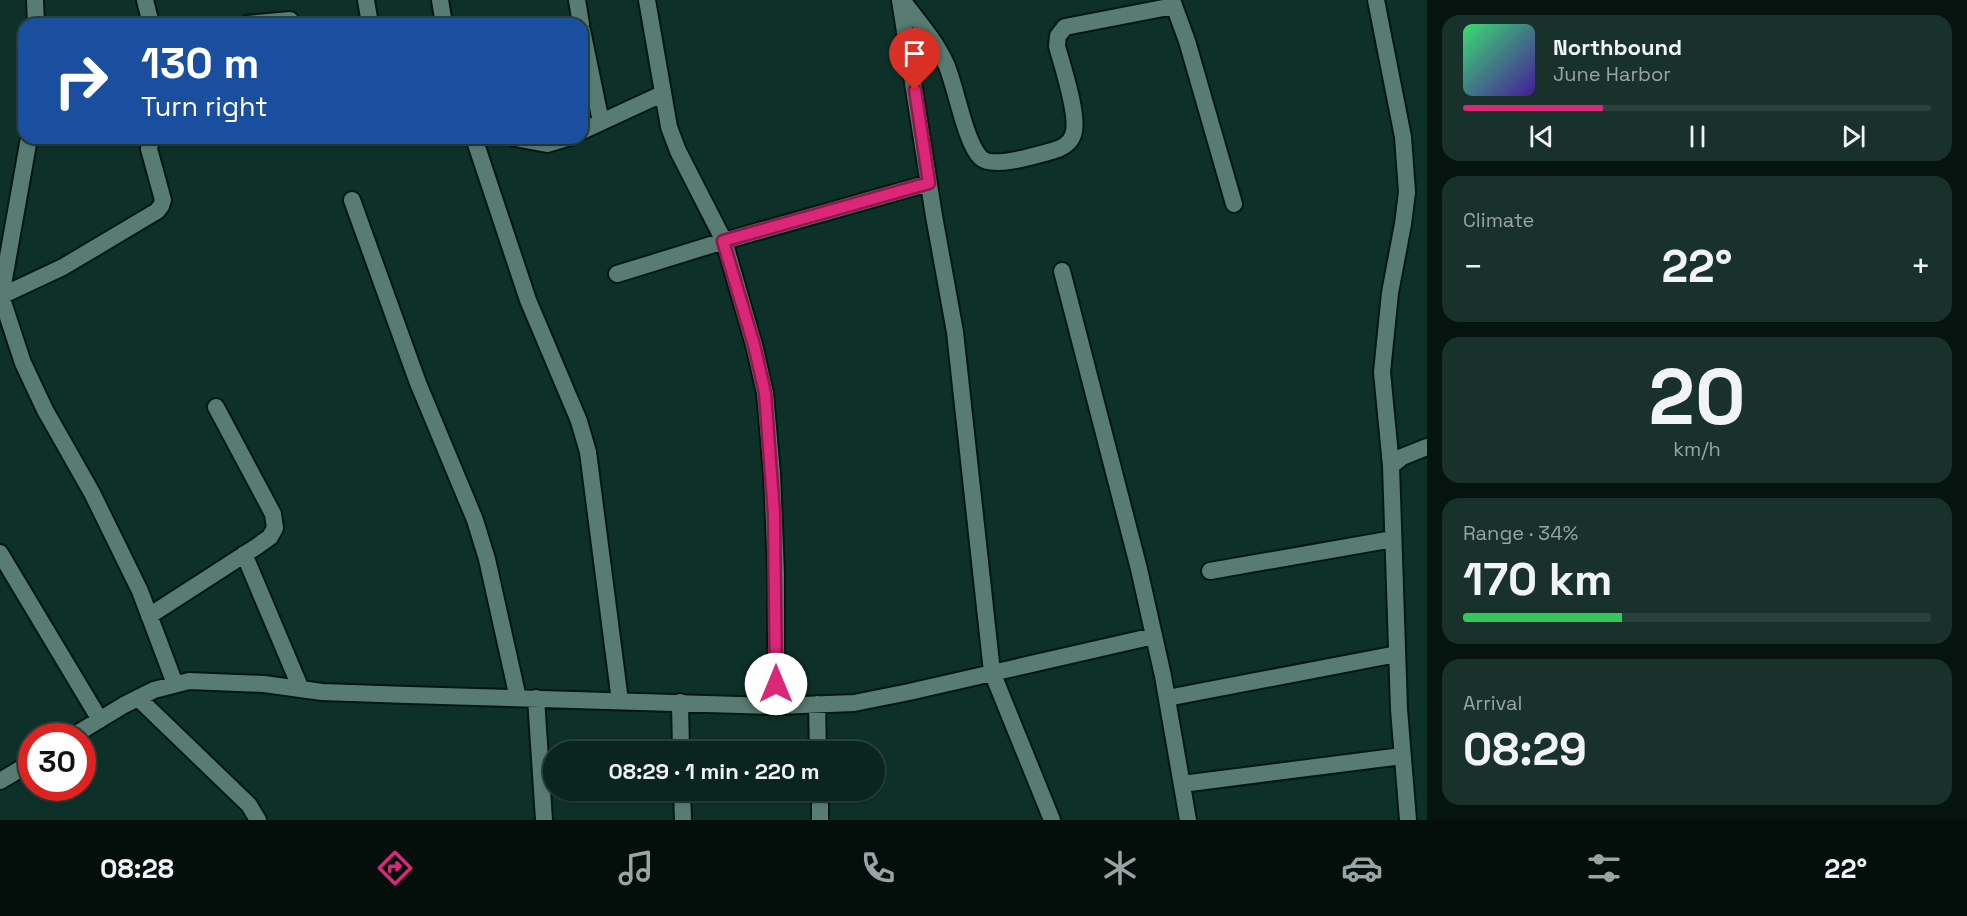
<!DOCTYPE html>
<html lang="en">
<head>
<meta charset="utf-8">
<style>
  :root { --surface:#0a251e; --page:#18312b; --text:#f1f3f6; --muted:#99a5a4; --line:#2a423c; --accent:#db2777 }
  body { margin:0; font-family:"Space Grotesk",sans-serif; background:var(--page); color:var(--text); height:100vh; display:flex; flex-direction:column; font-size:22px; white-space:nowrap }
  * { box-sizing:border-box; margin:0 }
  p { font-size:20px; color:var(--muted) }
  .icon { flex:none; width:33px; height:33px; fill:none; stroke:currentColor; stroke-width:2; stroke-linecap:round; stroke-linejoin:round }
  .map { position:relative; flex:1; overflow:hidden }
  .drawer { display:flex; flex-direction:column; gap:15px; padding:15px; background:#061410; width:540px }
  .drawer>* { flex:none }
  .hud { position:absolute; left:18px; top:18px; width:570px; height:126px; border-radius:18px; box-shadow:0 2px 4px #0004,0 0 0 2px var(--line); background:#1a4fa0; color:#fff; overflow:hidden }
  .speed { position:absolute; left:18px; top:723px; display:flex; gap:12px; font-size:30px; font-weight:700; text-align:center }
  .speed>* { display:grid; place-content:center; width:78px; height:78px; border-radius:50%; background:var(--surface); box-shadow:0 2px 4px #0004,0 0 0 2px var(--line); line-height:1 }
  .speed .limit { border:9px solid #d22; background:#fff; color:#111 }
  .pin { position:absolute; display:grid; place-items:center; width:51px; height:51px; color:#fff; margin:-62px -26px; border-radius:50% 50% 50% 0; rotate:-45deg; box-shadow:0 0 6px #0007 }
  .pin .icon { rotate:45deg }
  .me { position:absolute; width:66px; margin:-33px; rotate:0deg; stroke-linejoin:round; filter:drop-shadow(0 0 4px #0008) }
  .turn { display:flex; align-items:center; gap:21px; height:126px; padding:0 24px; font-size:27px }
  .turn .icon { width:78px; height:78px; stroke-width:2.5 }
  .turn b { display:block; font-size:42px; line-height:51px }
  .big { font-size:45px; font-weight:700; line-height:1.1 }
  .drawer .card { flex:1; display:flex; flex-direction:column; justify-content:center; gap:9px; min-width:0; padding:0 21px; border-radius:18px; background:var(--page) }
  .drawer .dial { align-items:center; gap:0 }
  .dial b { font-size:78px; line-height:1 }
  .song { display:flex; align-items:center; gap:18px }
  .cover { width:72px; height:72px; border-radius:9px; background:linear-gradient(135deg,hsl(140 70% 55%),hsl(260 70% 35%)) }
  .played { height:6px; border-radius:3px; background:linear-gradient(90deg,var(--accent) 30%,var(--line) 30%) }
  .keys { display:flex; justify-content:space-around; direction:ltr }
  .heat { display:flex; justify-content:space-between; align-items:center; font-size:33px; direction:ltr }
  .charge { height:9px; border-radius:4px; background:linear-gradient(90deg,#34c759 34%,var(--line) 0) }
  .trip { position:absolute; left:543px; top:741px; width:342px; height:60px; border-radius:30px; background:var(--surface); box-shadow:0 2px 4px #0004,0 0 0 2px var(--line); font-weight:700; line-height:60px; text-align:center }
  .menu { display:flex; height:96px; justify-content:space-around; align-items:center; background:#040f0c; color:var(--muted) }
  .menu .icon { width:42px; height:42px }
  .menu .current { color:var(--accent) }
  .menu b { font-size:27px; color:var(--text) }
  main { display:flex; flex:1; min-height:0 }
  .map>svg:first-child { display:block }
</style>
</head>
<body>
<main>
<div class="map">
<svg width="1427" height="820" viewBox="0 0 1427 820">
  <rect width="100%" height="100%" fill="#0d3128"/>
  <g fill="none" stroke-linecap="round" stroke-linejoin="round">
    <defs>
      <path id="minor" d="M35,0L36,24
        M145,0L151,24
        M366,0L370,24
        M440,0L444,24
        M577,0L581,24
        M647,0L669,127L678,151L724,241L754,345L765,393L772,474L776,573V706
        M900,0L934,216L955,332L992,672L1052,820
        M902,0C917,20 936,41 946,64C956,86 965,143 981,158C993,169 1037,155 1052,151C1060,149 1070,144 1073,135C1080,118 1062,65 1057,46L1058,36L1065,27L1174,6
        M1172,0L1187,41L1234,204
        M1376,0L1403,137L1407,192L1403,224L1390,293L1382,372L1391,466
        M247,24L290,20
        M582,30L601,122
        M582,131L662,94
        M29,138L1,296L23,363L45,410L92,493L140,591L175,684
        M474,138L528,300L579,421L588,452L620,701
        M515,138L547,144L567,138
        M352,200L418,383L475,520L487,559L518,698
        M1062,271L1139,569L1163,676L1188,820
        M617,274L724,241L929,183
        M1,296L63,267L157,211L161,206L163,200L149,149L151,138
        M0,553L100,720
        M244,554L301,689
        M1210,571L1393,539
        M149,616L256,547L270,537L275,528L273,514L216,407
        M138,698L249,805L258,820
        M536,698L544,820
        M1167,698L1397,654
        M680,702L681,752
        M817,704L818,752
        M73,736L124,705L154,690L189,681L264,684L322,692L408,695L776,706L854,703L909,692L1154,636
        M0,781L32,762
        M1182,784L1402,756
        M682,790L683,820
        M820,790V820
        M1408,820L1399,709L1391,466L1402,457L1427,447"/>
    </defs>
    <use href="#minor" stroke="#001711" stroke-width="20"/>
    <use href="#minor" stroke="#587c71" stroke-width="16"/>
  </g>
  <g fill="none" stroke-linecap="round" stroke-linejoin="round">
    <defs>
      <path id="route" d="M776,684L774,514L765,393L754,345L723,241L929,183L915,90"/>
    </defs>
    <use href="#route" stroke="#8e194d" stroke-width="15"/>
    <use href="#route" stroke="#db2777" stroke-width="10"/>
  </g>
</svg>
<div class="speed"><div class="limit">30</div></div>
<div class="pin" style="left:915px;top:90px;background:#d93025"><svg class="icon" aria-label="arrive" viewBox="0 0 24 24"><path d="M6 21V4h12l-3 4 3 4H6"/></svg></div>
<svg class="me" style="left:776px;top:684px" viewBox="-20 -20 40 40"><circle r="19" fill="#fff"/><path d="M0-13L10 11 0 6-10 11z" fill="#db2777"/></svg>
<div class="trip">08:29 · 1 min · 220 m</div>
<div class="hud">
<div class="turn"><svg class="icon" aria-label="right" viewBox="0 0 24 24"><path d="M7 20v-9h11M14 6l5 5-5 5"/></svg><div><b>130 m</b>Turn right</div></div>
</div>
</div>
<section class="drawer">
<div class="card">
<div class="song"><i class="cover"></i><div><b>Northbound</b><p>June Harbor</p></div></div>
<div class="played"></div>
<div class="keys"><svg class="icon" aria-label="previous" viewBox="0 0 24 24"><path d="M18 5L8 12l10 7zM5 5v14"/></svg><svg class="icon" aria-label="pause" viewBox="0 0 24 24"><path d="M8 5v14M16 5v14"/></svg><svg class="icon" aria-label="next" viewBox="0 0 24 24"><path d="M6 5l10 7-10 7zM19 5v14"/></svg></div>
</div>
<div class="card"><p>Climate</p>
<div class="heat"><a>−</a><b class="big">22°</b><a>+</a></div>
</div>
<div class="card dial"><b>20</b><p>km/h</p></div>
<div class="card"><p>Range · 34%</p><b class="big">170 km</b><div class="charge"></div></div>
<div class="card"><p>Arrival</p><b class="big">08:29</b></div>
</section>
</main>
<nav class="menu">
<b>08:28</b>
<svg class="icon current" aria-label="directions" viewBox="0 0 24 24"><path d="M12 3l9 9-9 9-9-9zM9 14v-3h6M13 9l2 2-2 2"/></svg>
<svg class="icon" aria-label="music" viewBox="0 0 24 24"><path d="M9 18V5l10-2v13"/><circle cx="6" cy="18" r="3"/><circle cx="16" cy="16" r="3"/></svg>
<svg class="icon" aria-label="phone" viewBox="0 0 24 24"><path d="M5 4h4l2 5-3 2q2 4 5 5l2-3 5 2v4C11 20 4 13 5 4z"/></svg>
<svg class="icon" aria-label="climate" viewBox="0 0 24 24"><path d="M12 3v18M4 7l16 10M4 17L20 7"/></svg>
<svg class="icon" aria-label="car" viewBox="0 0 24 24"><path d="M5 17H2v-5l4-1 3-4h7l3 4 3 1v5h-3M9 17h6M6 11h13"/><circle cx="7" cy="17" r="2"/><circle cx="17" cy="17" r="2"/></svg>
<svg class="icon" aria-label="filters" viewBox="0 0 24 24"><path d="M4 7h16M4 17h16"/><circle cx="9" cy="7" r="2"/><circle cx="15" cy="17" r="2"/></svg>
<b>22°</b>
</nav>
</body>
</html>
